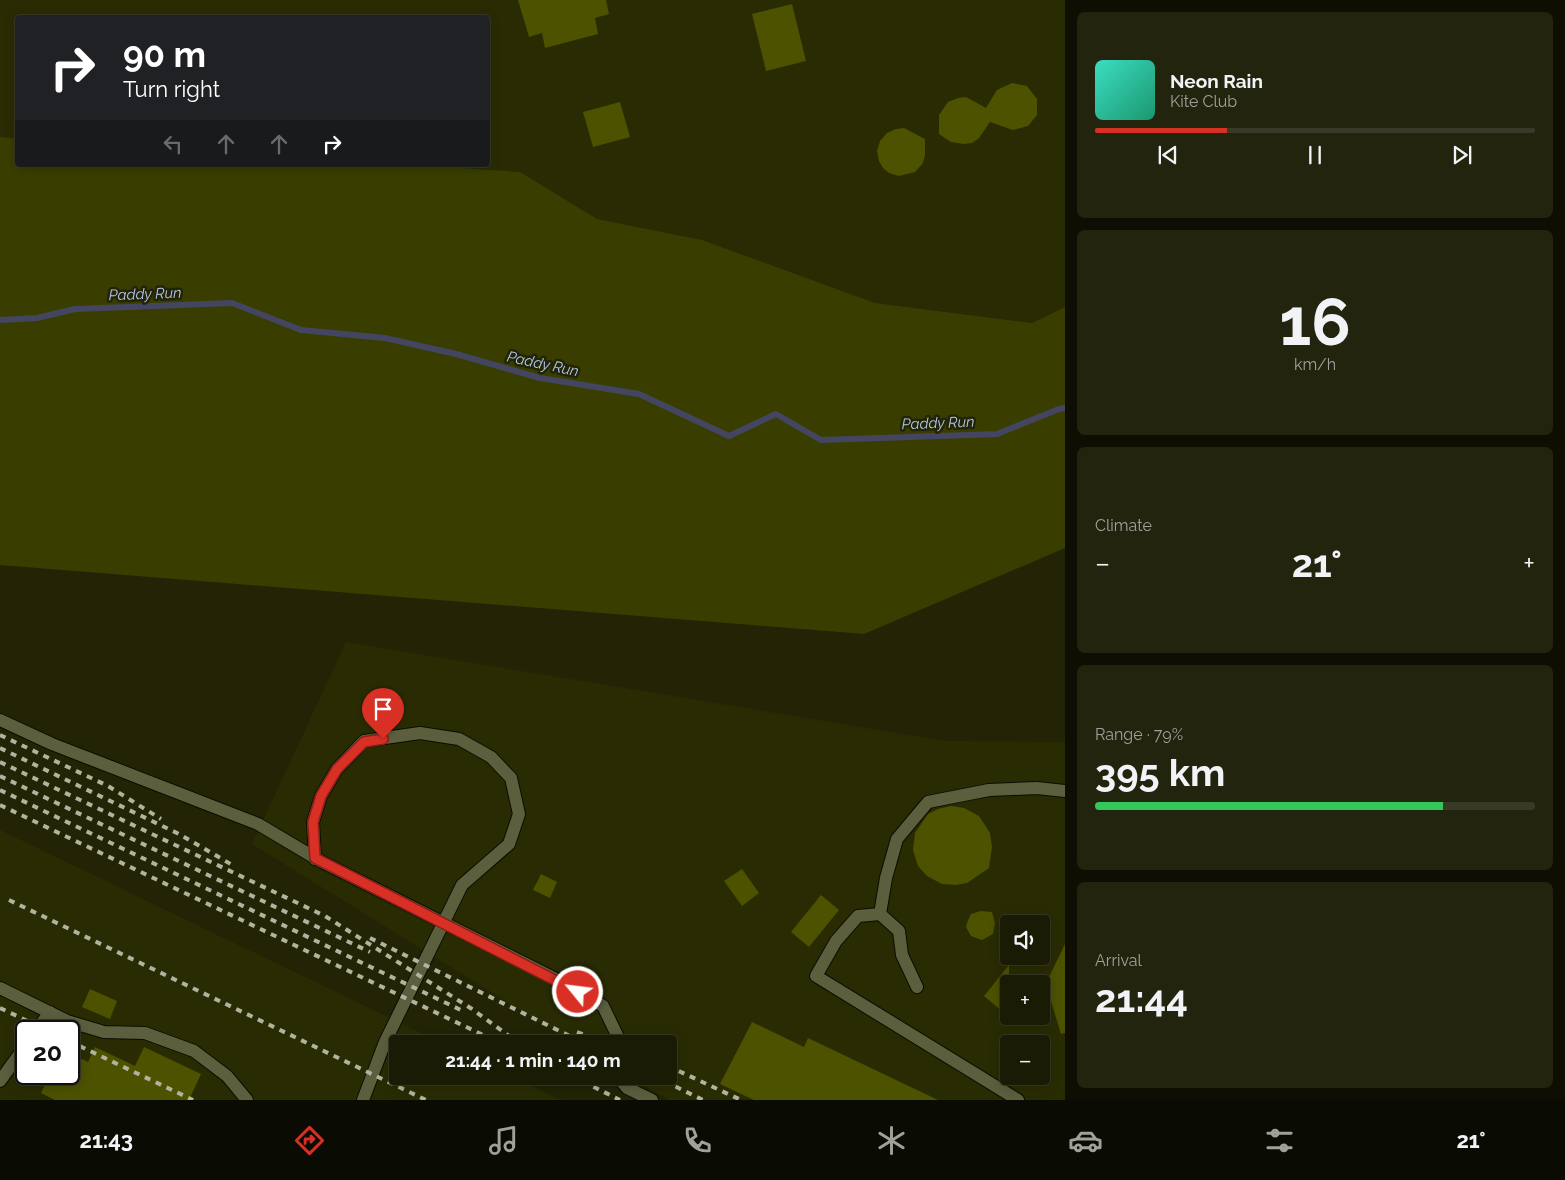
<!DOCTYPE html>
<html lang="en">
<head>
<meta charset="utf-8">
<style>
  :root { --surface:#1a1b04; --page:#23240e; --text:#f1f3f6; --muted:#9fa19a; --line:#383926; --accent:#d93025 }
  body { margin:0; font-family:Raleway,sans-serif; background:var(--page); color:var(--text); height:100vh; display:flex; flex-direction:column; font-size:19px; white-space:nowrap }
  * { box-sizing:border-box; margin:0 }
  p { font-size:16px; color:var(--muted) }
  .icon { flex:none; width:28px; height:28px; fill:none; stroke:currentColor; stroke-width:2; stroke-linecap:round; stroke-linejoin:round }
  .map { position:relative; flex:1; overflow:hidden }
  .sheet { display:flex; flex-direction:column; gap:12px; padding:12px; background:#0e0f02; width:500px }
  .sheet>* { flex:none }
  .hud { position:absolute; left:15px; top:15px; width:475px; height:152px; border-radius:5px; box-shadow:0 2px 12px #0003,0 0 0 1px var(--line); background:#202124; color:#fff; overflow:hidden }
  .buttons { position:absolute; left:1000px; top:915px; display:grid; gap:10px }
  .buttons a { display:grid; place-items:center; width:50px; height:50px; border-radius:5px; background:var(--surface); box-shadow:0 2px 12px #0003,0 0 0 1px var(--line); font-size:25px }
  .speed { position:absolute; left:15px; top:1020px; display:flex; gap:10px; font-size:25px; font-weight:700; text-align:center }
  .speed>* { display:grid; place-content:center; width:65px; height:65px; border-radius:50%; background:var(--surface); box-shadow:0 2px 12px #0003,0 0 0 1px var(--line); line-height:1 }
  .speed .limit { border:2px solid #111; border-radius:8px; background:#fff; color:#111 }
  .pin { position:absolute; display:grid; place-items:center; width:42px; height:42px; color:#fff; margin:-51px -21px; border-radius:50% 50% 50% 0; rotate:-45deg; box-shadow:0 0 5px #0007 }
  .pin .icon { rotate:45deg }
  .me { position:absolute; width:55px; margin:-28px; rotate:299deg; stroke-linejoin:round; filter:drop-shadow(0 0 4px #0008) }
  .turn { display:flex; align-items:center; gap:18px; height:105px; padding:0 25px; font-size:22px }
  .turn .icon { width:65px; height:65px; stroke-width:2.5 }
  .turn b { display:block; font-size:35px; line-height:42px }
  .lanes { display:flex; align-items:center; height:48px; padding:0 25px; background:#0003; justify-content:center; gap:25px; direction:ltr }
  .lanes .off { opacity:.35 }
  .big { font-size:38px; font-weight:700; line-height:1.1 }
  .sheet .card { flex:1; display:flex; flex-direction:column; justify-content:center; gap:8px; min-width:0; padding:0 18px; border-radius:8px; background:var(--page) }
  .sheet .dial { align-items:center; gap:0 }
  .dial b { font-size:65px; line-height:1 }
  .song { display:flex; align-items:center; gap:15px }
  .cover { width:60px; height:60px; border-radius:8px; background:linear-gradient(135deg,hsl(170 70% 55%),hsl(160 70% 35%)) }
  .played { height:5px; border-radius:2px; background:linear-gradient(90deg,var(--accent) 30%,var(--line) 30%) }
  .keys { display:flex; justify-content:space-around; direction:ltr }
  .heat { display:flex; justify-content:space-between; align-items:center; font-size:28px; direction:ltr }
  .charge { height:8px; border-radius:4px; background:linear-gradient(90deg,#34c759 79%,var(--line) 0) }
  .trip { position:absolute; left:389px; top:1035px; width:288px; height:50px; border-radius:5px; background:var(--surface); box-shadow:0 2px 12px #0003,0 0 0 1px var(--line); font-weight:700; line-height:50px; text-align:center }
  .dock { display:flex; height:80px; justify-content:space-around; align-items:center; background:#0a0b02; color:var(--muted) }
  .dock .icon { width:35px; height:35px }
  .dock .selected { color:var(--accent) }
  .dock b { font-size:22px; color:var(--text) }
  main { display:flex; flex:1; min-height:0 }
  .map>svg:first-child { display:block }
</style>
</head>
<body>
<main>
<div class="map">
<svg width="1065" height="1100" viewBox="0 0 1065 1100">
  <rect width="100%" height="100%" fill="#222405"/>
  <path fill="#292c03" fill-rule="evenodd" d="M0,0H1065V307L1032,323L875,303L702,240L597,219L520,172L417,165H488V18H18L17,138L0,137Z
    M346,642L945,741L1065,742V1100H669L627,1076H668V1044H575L252,844ZM1009,924H1041V956H1009ZM1009,984H1041V1016H1009ZM1009,1044H1041V1076H1009Z
    M0,830L444,1044H398V1076H512L561,1100H0ZM26,1031H69V1074H26Z"/>
  <path fill="#393e00" d="M0,137L17,138L18,165H417L520,172L597,219L702,240L875,303L1032,323L1065,307V548L864,634L0,565Z"/>
  <g fill="none" stroke-linecap="round" stroke-linejoin="round">
    <path stroke="#444661" stroke-width="6" d="M0,320L37,318L75,309L232,303L301,330L385,338L456,354L540,378L639,394L729,436L776,414L821,440L851,439L997,434L1059,409L1065,408"/>
  </g>
  <path fill="#4d5201" d="M518,0H606L609,14L595,18L598,34L545,48L542,33L529,37Z
    M792,4L806,61L766,71L752,14Z
    M1012,83L1027,86L1037,99V115L1028,126L1013,130L990,122L979,138L972,143L964,144L951,142L939,134V115L948,102L958,98L966,97L986,108L997,90Z
    M620,102L630,137L593,147L583,112Z
    M904,128L925,139V155L923,163L915,172L899,176L889,173L883,168L879,161L877,151L880,141L887,133L896,129Z
    M951,806L964,808L979,816L990,833L992,847L989,868L967,883L956,885L942,884L927,876L918,866L913,850L915,833L928,814L938,809Z
    M742,869L759,893L742,906L724,881Z
    M541,874L557,882L550,898L533,890Z
    M821,895L839,910L809,947L791,932Z
    M981,911L992,912L995,923L993,934L982,940L971,936L966,927L968,920L971,914Z
    M1065,944V1033L1061,1034L1047,988L1049,977Z
    M1009,965V1017L984,996Z
    M90,989L117,1001L110,1019L82,1007Z
    M752,1022L804,1047L808,1038L938,1100H754L720,1084Z
    M95,1047L135,1066L144,1047L201,1074L189,1100H55L41,1093L50,1074H69V1053L88,1062Z"/>
  <g fill="none" stroke-linecap="round" stroke-linejoin="round">
    <defs>
      <path id="minor" d="M0,720L52,744L258,824L322,862L566,984L603,1006L617,1035L616,1044
        M315,859L313,822L321,796L337,769L364,741L420,733L459,739L491,757L511,778L519,814L509,844L462,885L385,1042L363,1100
        M880,914L886,878L897,839L928,802L989,790L1037,788L1065,791
        M917,987L902,955L899,931L880,914L858,916L836,941L816,976L1018,1100
        M0,988L67,1021L104,1032L145,1033L194,1051L227,1076L247,1100
        M36,1031L50,1012
        M617,1076L627,1088L652,1100
        M0,1081L26,1045"/>
    </defs>
    <use href="#minor" stroke="#0b0d00" stroke-width="14"/>
    <use href="#minor" stroke="#5b5f3e" stroke-width="12"/>
    <path stroke="#b0b39d" stroke-width="4" stroke-dasharray="6 6" stroke-linecap="butt" d="M0,735L108,786L161,819
      M0,748L179,834L234,866
      M0,762L325,916L472,1009L520,1044
      M0,776L370,952
      M0,790L465,1012
      M0,805L502,1044
      M9,900L426,1100
      M370,938L586,1044
      M0,1008L49,1031
      M577,1032L609,1044
      M69,1041L193,1100
      M668,1066L741,1100
      M572,1076L620,1100
      M654,1076L703,1100"/>
  </g>
  <g fill="none" stroke-linecap="round" stroke-linejoin="round">
    <defs>
      <path id="route" d="M383,739L364,742L337,769L321,796L313,822L315,858L578,992"/>
    </defs>
    <use href="#route" stroke="#8d1f18" stroke-width="12"/>
    <use href="#route" stroke="#d93025" stroke-width="9"/>
  </g>
  <g text-anchor="middle" stroke-width="5" stroke-linejoin="round" paint-order="stroke">
    <g font-size="15" font-style="italic" fill="#b2c7ed" stroke="#222405">
      <text transform="translate(145 294) rotate(-2)" y="5">Paddy Run</text>
      <text transform="translate(543 364) rotate(12)" y="5">Paddy Run</text>
      <text transform="translate(938 423) rotate(-2)" y="5">Paddy Run</text>
    </g>
  </g>
</svg>
<div class="buttons">
<a><svg class="icon" aria-label="sound" viewBox="0 0 24 24"><path d="M4 9h4l5-4v14l-5-4H4zM17 9q2 3 0 6"/></svg></a>
<a>+</a>
<a>−</a>
</div>
<div class="speed"><div class="limit">20</div></div>
<div class="pin" style="left:383px;top:739px;background:#d93025"><svg class="icon" aria-label="arrive" viewBox="0 0 24 24"><path d="M6 21V4h12l-3 4 3 4H6"/></svg></div>
<svg class="me" style="left:578px;top:992px" viewBox="-20 -20 40 40"><circle r="17" fill="#d93025" stroke="#fff" stroke-width="3"/><path d="M0-11L8 9 0 5-8 9z" fill="#fff"/></svg>
<div class="trip">21:44 · 1 min · 140 m</div>
<div class="hud">
<div class="turn"><svg class="icon" aria-label="right" viewBox="0 0 24 24"><path d="M7 20v-9h11M14 6l5 5-5 5"/></svg><div><b>90 m</b>Turn right</div></div>
<div class="lanes"><svg class="icon off" aria-label="left" viewBox="0 0 24 24"><path d="M17 20v-9H6M10 6l-5 5 5 5"/></svg><svg class="icon off" aria-label="ahead" viewBox="0 0 24 24"><path d="M12 20V5M6 11l6-6 6 6"/></svg><svg class="icon off" aria-label="ahead" viewBox="0 0 24 24"><path d="M12 20V5M6 11l6-6 6 6"/></svg><svg class="icon" aria-label="right" viewBox="0 0 24 24"><path d="M7 20v-9h11M14 6l5 5-5 5"/></svg></div>
</div>
</div>
<section class="sheet">
<div class="card">
<div class="song"><i class="cover"></i><div><b>Neon Rain</b><p>Kite Club</p></div></div>
<div class="played"></div>
<div class="keys"><svg class="icon" aria-label="previous" viewBox="0 0 24 24"><path d="M18 5L8 12l10 7zM5 5v14"/></svg><svg class="icon" aria-label="pause" viewBox="0 0 24 24"><path d="M8 5v14M16 5v14"/></svg><svg class="icon" aria-label="next" viewBox="0 0 24 24"><path d="M6 5l10 7-10 7zM19 5v14"/></svg></div>
</div>
<div class="card dial"><b>16</b><p>km/h</p></div>
<div class="card"><p>Climate</p>
<div class="heat"><a>−</a><b class="big">21°</b><a>+</a></div>
</div>
<div class="card"><p>Range · 79%</p><b class="big">395 km</b><div class="charge"></div></div>
<div class="card"><p>Arrival</p><b class="big">21:44</b></div>
</section>
</main>
<nav class="dock">
<b>21:43</b>
<svg class="icon selected" aria-label="directions" viewBox="0 0 24 24"><path d="M12 3l9 9-9 9-9-9zM9 14v-3h6M13 9l2 2-2 2"/></svg>
<svg class="icon" aria-label="music" viewBox="0 0 24 24"><path d="M9 18V5l10-2v13"/><circle cx="6" cy="18" r="3"/><circle cx="16" cy="16" r="3"/></svg>
<svg class="icon" aria-label="phone" viewBox="0 0 24 24"><path d="M5 4h4l2 5-3 2q2 4 5 5l2-3 5 2v4C11 20 4 13 5 4z"/></svg>
<svg class="icon" aria-label="climate" viewBox="0 0 24 24"><path d="M12 3v18M4 7l16 10M4 17L20 7"/></svg>
<svg class="icon" aria-label="car" viewBox="0 0 24 24"><path d="M5 17H2v-5l4-1 3-4h7l3 4 3 1v5h-3M9 17h6M6 11h13"/><circle cx="7" cy="17" r="2"/><circle cx="17" cy="17" r="2"/></svg>
<svg class="icon" aria-label="filters" viewBox="0 0 24 24"><path d="M4 7h16M4 17h16"/><circle cx="9" cy="7" r="2"/><circle cx="15" cy="17" r="2"/></svg>
<b>21°</b>
</nav>
</body>
</html>
